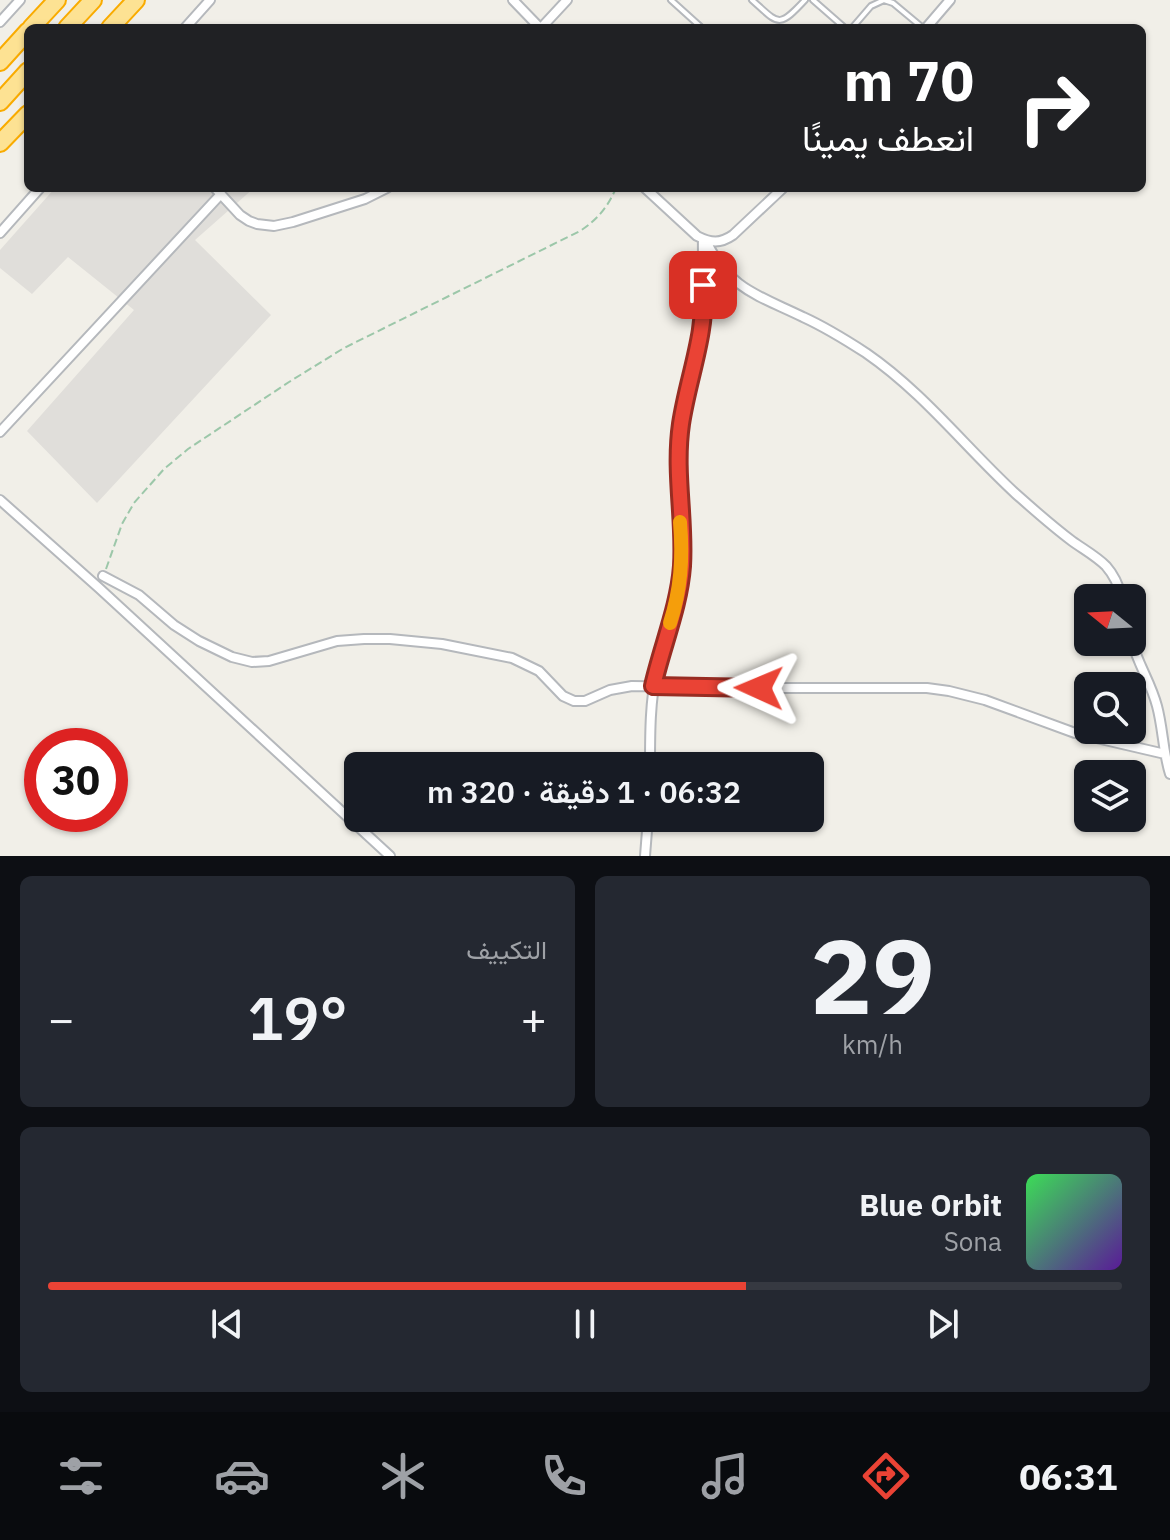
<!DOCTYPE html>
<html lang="ar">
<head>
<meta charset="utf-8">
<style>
  :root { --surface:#171b24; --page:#242831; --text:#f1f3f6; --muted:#9ea1a6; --line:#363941; --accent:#ea4335 }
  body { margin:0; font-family:"IBM Plex Sans",Vazirmatn,sans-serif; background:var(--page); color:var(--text); direction:rtl; height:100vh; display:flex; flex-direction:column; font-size:30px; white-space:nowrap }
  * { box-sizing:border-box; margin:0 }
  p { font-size:26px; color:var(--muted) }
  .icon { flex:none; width:44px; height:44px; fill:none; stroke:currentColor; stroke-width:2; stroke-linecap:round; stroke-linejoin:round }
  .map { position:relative; height:856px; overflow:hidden; direction:ltr }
  .details { display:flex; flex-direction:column; gap:20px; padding:20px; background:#0d0f14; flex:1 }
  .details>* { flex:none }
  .hud { position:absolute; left:24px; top:24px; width:1122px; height:168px; border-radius:12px; box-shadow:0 2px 6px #0004; direction:rtl; background:#202124; color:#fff; overflow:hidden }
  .needle { width:52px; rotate:288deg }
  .buttons { position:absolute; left:1074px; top:584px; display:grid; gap:16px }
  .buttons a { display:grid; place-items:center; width:72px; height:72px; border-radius:12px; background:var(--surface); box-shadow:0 2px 6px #0004; font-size:40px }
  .speed { position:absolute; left:24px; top:728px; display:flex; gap:16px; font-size:40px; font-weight:700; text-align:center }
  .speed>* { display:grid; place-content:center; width:104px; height:104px; border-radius:50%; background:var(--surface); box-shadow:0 2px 6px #0004; line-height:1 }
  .speed .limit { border:12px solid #d22; background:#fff; color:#111 }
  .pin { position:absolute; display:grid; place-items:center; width:68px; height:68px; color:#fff; margin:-34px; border-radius:16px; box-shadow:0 4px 12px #0006 }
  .me { position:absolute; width:88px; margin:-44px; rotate:271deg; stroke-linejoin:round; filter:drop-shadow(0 0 6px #0008) }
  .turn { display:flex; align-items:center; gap:28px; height:168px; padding:0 40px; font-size:36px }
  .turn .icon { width:104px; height:104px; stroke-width:2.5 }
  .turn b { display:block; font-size:56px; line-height:68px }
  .big { font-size:60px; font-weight:600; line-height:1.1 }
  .details .widget { flex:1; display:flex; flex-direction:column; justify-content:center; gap:12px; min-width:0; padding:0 28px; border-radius:12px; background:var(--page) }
  .details .dial { align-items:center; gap:0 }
  .dial b { font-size:104px; line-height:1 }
  .song { display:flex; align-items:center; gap:24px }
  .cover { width:96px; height:96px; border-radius:12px; background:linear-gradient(135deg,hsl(130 70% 55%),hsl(270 70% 35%)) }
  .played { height:8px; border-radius:4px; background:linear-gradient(90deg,var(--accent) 65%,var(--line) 65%) }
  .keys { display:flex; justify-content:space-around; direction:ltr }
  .heat { display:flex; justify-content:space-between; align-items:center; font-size:44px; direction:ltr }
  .details .tiles { flex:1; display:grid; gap:20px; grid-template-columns:1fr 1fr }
  .widget:last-child { grid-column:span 2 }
  .trip { position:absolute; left:344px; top:752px; width:480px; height:80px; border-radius:12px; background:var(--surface); box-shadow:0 2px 6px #0004; font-weight:600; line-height:80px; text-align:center; direction:rtl }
  .tabs { display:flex; height:128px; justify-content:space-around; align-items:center; background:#090b0e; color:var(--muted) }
  .tabs .icon { width:56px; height:56px }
  .tabs .on { color:var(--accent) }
  .tabs b { font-size:36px; color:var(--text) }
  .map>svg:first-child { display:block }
</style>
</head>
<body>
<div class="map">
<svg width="1170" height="856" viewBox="0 0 1170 856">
  <rect width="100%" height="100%" fill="#f1efe8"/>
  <path fill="#e0deda" d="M55,188H254L195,240L271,315L97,503L27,431L134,310L68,257L32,294L0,268V250Z"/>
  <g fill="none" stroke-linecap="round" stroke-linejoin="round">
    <defs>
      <path id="lane" d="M671,0L702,28
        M752,0C779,24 778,29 805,0
        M813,0L845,28
        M852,28L871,6L884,0L893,3L923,28"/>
      <path id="street" d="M513,0L540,28
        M0,22L20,0
        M185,28L210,0
        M541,28L567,0
        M926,28L950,0
        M215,188L240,215L249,221L257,224L274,226L293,222L365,199L387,188
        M645,188L697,236C711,243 720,244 733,235L783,188
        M0,233L40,188
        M706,241C730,290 758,295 803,317C825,327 846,340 866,353C924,393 965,447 1016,494C1034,510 1052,526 1072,541C1083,549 1096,556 1106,566C1114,575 1119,586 1122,598
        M0,432L221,194
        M0,500L99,588L390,856
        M103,576L139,595L174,625L199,641L232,657L252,662L269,661L337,641L364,639H390L442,644L512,658L539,671L563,696L574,701H585L610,690L632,686L759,688H927L949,691L985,700L1075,733L1165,754
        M1132,642C1138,664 1151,683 1157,706C1163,728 1163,752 1170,774
        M650,766C650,733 650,701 657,669C664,639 677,610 680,580C686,535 675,490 679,445C682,404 698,366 703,325C707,297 702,268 703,240
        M645,856L648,818"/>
      <path id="highway" d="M31,28L57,0
        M67,28L93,0
        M110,28L136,0
        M0,62L28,31
        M0,102L28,71
        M0,143L28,114"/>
    </defs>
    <use href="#lane" stroke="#b5b8bc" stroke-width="8"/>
    <use href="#street" stroke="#b5b8bc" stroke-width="12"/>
    <use href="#highway" stroke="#f9ab00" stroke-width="20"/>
    <path stroke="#9cc7a9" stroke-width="2" stroke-dasharray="8 4" stroke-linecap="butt" d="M106,569L122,524L134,503L164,469L188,449L289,382L344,348L580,231C597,220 608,207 616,188"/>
    <use href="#lane" stroke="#fff" stroke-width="4"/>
    <use href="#street" stroke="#fff" stroke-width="8"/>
    <use href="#highway" stroke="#fde293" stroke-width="16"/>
  </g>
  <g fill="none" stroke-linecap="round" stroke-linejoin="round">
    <defs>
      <path id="route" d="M703,285C707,333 688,377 681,424C674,472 685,519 682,566C679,607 662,646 653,686L759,688"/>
    </defs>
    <use href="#route" stroke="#982c22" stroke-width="20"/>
    <use href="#route" stroke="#ea4335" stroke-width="14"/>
    <path stroke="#f59e0b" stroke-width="14" d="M670,623C681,589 683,558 680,522"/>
  </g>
</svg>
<div class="buttons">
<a><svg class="needle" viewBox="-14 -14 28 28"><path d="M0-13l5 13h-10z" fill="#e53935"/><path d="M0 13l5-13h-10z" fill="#9ea1a6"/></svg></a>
<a><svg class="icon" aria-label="search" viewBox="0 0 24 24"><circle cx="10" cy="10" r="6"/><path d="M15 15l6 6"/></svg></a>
<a><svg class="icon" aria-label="layers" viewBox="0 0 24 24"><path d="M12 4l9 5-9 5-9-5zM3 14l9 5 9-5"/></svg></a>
</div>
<div class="speed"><div class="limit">30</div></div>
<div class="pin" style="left:703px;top:285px;background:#d93025"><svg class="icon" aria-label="arrive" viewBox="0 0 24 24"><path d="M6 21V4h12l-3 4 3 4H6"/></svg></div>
<svg class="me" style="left:759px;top:688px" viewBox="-20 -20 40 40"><path d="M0-17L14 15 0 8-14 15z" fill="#ea4335" stroke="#fff" stroke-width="4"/></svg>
<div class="trip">06:32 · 1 دقيقة · 320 m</div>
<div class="hud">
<div class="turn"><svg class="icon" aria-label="right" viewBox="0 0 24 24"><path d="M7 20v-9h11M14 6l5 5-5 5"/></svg><div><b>70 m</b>انعطف يمينًا</div></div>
</div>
</div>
<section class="details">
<div class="tiles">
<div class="widget dial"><b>29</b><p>km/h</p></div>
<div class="widget"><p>التكييف</p>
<div class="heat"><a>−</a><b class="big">19°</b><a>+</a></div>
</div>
<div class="widget">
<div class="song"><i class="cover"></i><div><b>Blue Orbit</b><p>Sona</p></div></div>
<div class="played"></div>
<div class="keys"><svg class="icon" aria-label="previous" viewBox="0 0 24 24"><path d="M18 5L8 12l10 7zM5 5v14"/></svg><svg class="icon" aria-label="pause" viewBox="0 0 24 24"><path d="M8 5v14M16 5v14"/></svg><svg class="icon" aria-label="next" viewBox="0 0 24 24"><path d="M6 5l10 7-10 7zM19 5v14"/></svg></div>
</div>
</div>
</section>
<nav class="tabs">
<b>06:31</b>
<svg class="icon on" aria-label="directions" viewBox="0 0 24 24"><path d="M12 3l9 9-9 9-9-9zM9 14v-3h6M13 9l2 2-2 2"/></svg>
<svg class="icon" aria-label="music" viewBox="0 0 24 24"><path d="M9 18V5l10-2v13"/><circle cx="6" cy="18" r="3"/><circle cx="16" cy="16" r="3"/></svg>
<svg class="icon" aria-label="phone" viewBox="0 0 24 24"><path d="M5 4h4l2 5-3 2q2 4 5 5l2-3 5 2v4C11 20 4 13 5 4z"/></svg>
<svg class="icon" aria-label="climate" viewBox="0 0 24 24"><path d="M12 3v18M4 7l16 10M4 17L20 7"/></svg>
<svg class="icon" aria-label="car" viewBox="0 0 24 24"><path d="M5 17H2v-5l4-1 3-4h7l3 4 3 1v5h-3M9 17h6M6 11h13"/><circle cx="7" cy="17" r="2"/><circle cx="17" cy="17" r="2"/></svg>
<svg class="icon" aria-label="filters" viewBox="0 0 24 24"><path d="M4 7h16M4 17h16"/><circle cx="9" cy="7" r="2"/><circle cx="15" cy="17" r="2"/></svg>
</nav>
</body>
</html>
